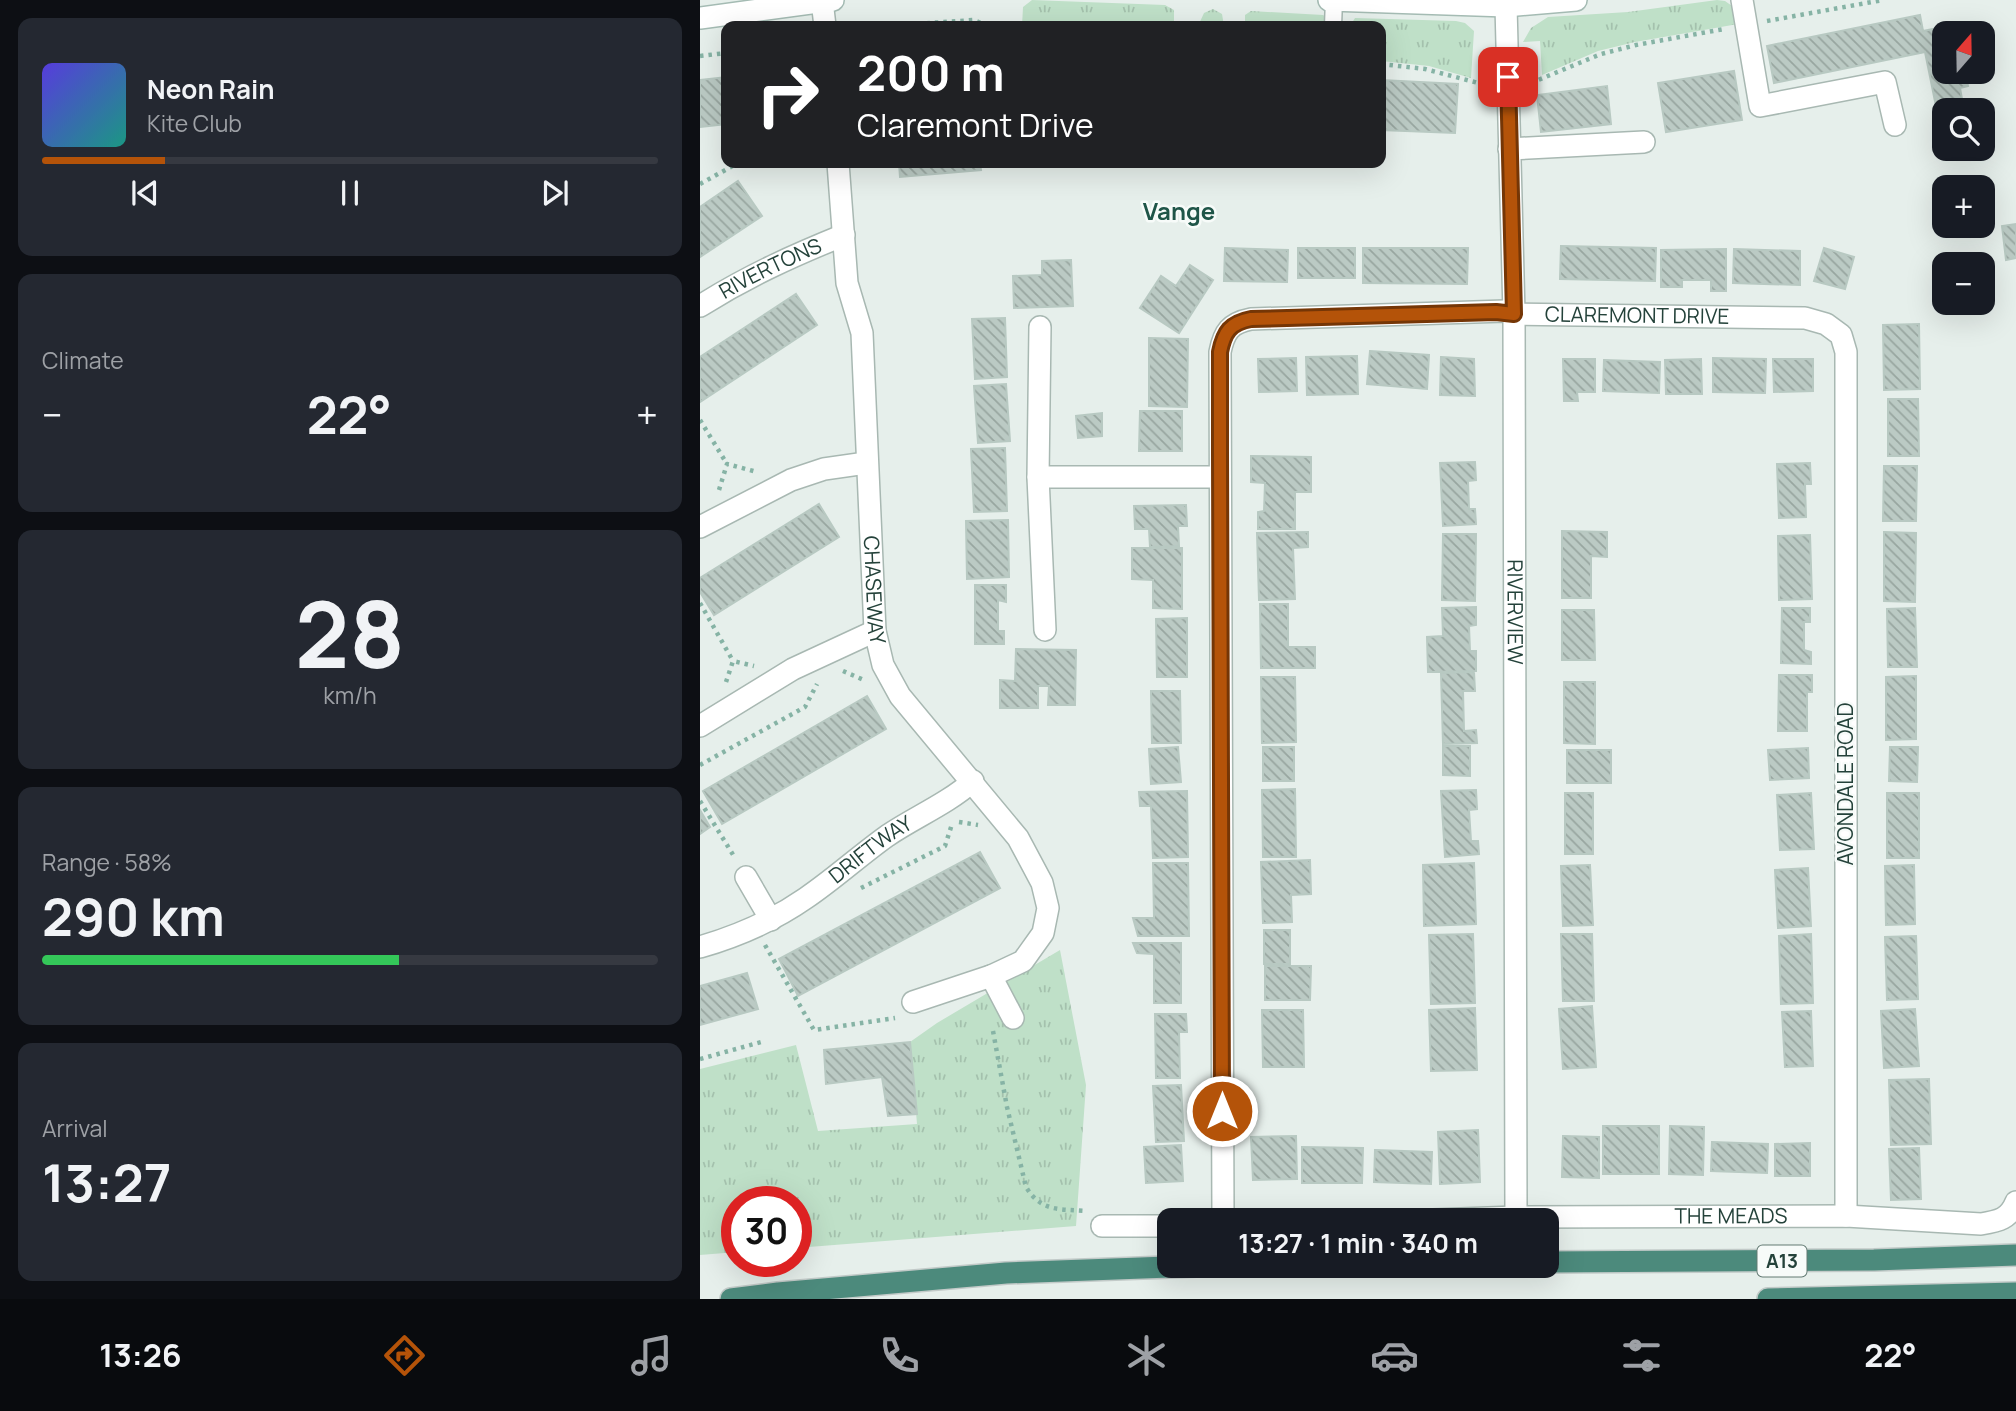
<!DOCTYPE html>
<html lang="en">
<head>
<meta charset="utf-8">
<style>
  :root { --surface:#171b24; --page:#242831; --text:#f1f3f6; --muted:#9ea1a6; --line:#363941; --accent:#b45309 }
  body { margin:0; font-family:Manrope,sans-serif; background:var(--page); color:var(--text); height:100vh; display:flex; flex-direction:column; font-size:26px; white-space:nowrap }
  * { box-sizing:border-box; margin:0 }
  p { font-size:23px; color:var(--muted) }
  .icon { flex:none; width:38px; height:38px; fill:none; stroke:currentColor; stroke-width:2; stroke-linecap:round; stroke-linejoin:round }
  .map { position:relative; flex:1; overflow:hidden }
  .drawer { display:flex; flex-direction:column; gap:18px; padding:18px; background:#0d0f14; width:700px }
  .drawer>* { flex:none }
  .hud { position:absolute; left:21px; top:21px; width:665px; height:147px; border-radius:14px; box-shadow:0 7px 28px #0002; background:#202124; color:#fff; overflow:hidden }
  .needle { width:46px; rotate:20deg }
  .controls { position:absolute; left:1232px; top:21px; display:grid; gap:14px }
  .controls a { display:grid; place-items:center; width:63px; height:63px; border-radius:14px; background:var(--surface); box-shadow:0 7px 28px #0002; font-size:35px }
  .speed { position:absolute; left:21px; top:1186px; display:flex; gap:14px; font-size:35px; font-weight:700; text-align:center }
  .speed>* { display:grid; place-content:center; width:91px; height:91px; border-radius:50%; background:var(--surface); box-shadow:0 7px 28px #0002; line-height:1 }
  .speed .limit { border:10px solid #d22; background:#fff; color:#111 }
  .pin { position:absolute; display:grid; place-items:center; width:60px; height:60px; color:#fff; margin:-30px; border-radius:14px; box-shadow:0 4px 10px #0006 }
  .me { position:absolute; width:77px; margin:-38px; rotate:0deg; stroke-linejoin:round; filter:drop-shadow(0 0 5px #0008) }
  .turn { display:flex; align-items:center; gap:24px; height:147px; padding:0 21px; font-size:32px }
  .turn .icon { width:91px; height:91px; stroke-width:2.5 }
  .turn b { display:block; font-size:49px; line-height:60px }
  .big { font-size:52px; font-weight:700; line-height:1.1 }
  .drawer .widget { flex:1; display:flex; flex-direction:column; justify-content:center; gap:10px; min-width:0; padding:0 24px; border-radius:14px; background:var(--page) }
  .drawer .dial { align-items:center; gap:0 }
  .dial b { font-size:91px; line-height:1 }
  .song { display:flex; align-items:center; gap:21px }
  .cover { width:84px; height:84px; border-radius:10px; background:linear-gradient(135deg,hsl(250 70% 55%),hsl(170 70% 35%)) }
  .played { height:7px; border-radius:4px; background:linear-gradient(90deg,var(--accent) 20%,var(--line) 20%) }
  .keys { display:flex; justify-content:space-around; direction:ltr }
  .heat { display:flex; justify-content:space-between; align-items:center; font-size:38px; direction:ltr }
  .charge { height:10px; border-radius:5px; background:linear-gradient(90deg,#34c759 58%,var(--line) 0) }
  .trip { position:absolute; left:457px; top:1208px; width:402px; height:70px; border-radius:14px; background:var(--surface); box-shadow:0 7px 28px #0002; font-weight:700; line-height:70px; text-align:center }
  .tabs { display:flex; height:112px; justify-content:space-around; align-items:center; background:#090b0e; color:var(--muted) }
  .tabs .icon { width:49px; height:49px }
  .tabs .on { color:var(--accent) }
  .tabs b { font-size:32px; color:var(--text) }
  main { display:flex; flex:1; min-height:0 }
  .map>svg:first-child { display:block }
</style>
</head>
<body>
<main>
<section class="drawer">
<div class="widget">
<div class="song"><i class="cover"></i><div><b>Neon Rain</b><p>Kite Club</p></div></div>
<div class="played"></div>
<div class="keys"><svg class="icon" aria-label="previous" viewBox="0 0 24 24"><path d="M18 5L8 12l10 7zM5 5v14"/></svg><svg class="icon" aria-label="pause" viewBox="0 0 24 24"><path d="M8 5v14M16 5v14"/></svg><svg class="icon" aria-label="next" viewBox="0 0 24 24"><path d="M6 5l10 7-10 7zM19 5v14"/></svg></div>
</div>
<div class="widget"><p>Climate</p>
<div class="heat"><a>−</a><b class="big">22°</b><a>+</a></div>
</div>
<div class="widget dial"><b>28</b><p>km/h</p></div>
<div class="widget"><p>Range · 58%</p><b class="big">290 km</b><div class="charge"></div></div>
<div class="widget"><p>Arrival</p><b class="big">13:27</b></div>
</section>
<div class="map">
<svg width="1316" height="1299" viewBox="0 0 1316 1299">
  <defs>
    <pattern id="grass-tufts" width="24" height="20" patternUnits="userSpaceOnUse" patternTransform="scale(1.75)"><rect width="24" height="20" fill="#bfe0c8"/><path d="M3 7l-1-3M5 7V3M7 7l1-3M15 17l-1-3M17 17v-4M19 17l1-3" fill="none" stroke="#a4c1ad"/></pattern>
    <pattern id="building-back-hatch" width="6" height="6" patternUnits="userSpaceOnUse" patternTransform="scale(1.75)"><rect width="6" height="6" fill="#bbcac4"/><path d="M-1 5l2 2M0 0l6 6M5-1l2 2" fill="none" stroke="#98a6a0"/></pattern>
  </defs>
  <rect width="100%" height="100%" fill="#e6efeb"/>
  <path fill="url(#grass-tufts)" d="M332,0L465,5L474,10V26H322L323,7Z
    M1017,0L1025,1L1035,8L1038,24L935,42L898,51L842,75L840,41L823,42L831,28L848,17L928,12Z
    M513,9L522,14L524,26H498L504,13Z
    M551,11L623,15L629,19V26H545V15Z
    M655,18L756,21L765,23L774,31L771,78L729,66L681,61V26H650Z
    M360,950L386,1085L376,1226L96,1248V1202H37V1252L0,1255V1069L96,1045L118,1131L217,1124L210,1042L237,1023Z"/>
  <path fill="url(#building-back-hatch)" stroke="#b8c9c2" stroke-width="2" d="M1220,15L1223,31L1248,26L1250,33H1244V72H1265L1268,86L1260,88L1264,110H1244V120L1239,121L1225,52L1074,83L1067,46Z
    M1034,71L1042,120L966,132L958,83Z
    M26,77V124L0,127V80Z
    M681,80L758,84L755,133L681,130Z
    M907,86L911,124L841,132L837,95Z
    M199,163H280L281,170L200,177Z
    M38,181L62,216L0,257V207Z
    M1316,224V258L1306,260L1302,226Z
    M861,246L956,248L955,281L860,279Z
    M525,248L588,250L587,282L524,281Z
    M598,248H655V278H598Z
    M663,248H768L767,284L663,283Z
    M1124,248L1154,257L1145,289L1114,281Z
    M1026,249V291H1011V280H982V287H961V250Z
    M1034,249L1100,251V285L1033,283Z
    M371,260L373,306L314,308L313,276L342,275V261Z
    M490,265L513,280L479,333L440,308L461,276L476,286Z
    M96,294L117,325L0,402V357Z
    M305,318L307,377L275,379L272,319Z
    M1219,324L1220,389L1184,390L1183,325Z
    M449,338L488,339L487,407L449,406Z
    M670,351L729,355L727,389L667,384Z
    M657,356L658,394L607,395L606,357Z
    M741,357L774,359L775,396L740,395Z
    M596,358L597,391L559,392L558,359Z
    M1013,358L1066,359L1065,393L1013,392Z
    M863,359H895V392H877L878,401H864Z
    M1001,359L1002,394H966L965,360Z
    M1073,359H1113V391L1074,392Z
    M904,360L960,362L959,393L903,391Z
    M306,384L310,441L278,443L274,386Z
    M1188,399H1218L1219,456H1188Z
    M440,411H482V451H439Z
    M402,413V436L378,438L376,416Z
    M305,448L307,511L274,512L271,449Z
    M551,456L611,457V492H595V529H558V512L564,511L565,483L551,482Z
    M775,462L776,480L768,481L769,509H775L776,524L743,526L740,463Z
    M1110,463L1111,484H1105L1106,517L1079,518L1077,464Z
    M1184,466H1217L1216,521H1183Z
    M119,504L139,537L14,615L0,592V578Z
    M486,505L487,526H478L479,546L450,547L449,529H435L434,506Z
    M308,520L309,577L267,579L266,521Z
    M862,531L907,532V557L891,556V598H862Z
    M608,532V547L593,548L595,599L559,600L557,533Z
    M1184,532L1216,533L1215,602L1184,601Z
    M743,534H776L775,601L742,600Z
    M1110,535L1112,599L1079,600L1078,536Z
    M432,548H482V609L453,608V580L432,579Z
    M275,585H306V602L298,600V631H304V644H275Z
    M560,604H588V647H615V668H561Z
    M776,607V625L769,626L770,651H776V671L728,672L727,637L743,636L742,608Z
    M1082,608H1110V622H1104V650L1111,652V664L1081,663Z
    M1215,608L1217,667H1188L1187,609Z
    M862,610H894L895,660H862Z
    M487,618V677H457L456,619Z
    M316,649L376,650L375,705H348L349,686H338V708H300V680L315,681Z
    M774,672L775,691H763L764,731L776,730L777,743L743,744L741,673Z
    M1079,675H1112V692H1107V731H1078Z
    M1216,676V739L1186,740V677Z
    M561,677H595L596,742L562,743Z
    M864,682H895V744L864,743Z
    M451,691H480L481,743H452Z
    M167,696L186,729L22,824L3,791Z
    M743,746H770V776L743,775Z
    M478,747L481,782L451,784L449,749Z
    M563,747H594V781H563Z
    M1190,747H1218L1217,782L1189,781Z
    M1108,748L1109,778L1070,780L1068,750Z
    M867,750H911V783H867Z
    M595,789L596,857H563L562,790Z
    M776,790L777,809L769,810L771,841H778L779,854L745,857L741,791Z
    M487,791L488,857L453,858L451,806H440L439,792Z
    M865,793H893V854H865Z
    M1111,793L1114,849L1080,850L1077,795Z
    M1187,793H1219V858H1187Z
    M0,810L10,827L0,834Z
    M280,852L300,888L98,996L79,959Z
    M610,860L611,894L591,895L592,922L563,923L561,862Z
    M453,863H488L489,936H438L433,918H454Z
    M774,863L776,924L724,926L723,865Z
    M890,865L893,925L863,926L861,866Z
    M1214,865L1215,924L1186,925L1185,866Z
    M1108,868L1111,926L1078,928L1075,870Z
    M564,930H590V964H564Z
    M773,934L775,1003L731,1004L729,935Z
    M861,934H892L894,1001H863Z
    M1111,934L1113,1003L1081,1004L1079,936Z
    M1216,936L1218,999L1187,1000L1185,937Z
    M433,943H481V1003H454V954L437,953Z
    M565,966H611L610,1000H565Z
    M47,973L58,1009L0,1025V986Z
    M892,1006L896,1067L863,1069L859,1009Z
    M775,1008L777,1070L731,1071L729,1010Z
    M1215,1009L1219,1066L1184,1068L1181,1011Z
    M562,1010H603L604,1067H563Z
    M1111,1011L1113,1066L1085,1067L1082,1012Z
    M455,1014H486L487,1032H479L480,1078H456Z
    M210,1042L217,1114L188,1116L182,1077L126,1084L124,1050Z
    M1229,1079L1231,1144L1191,1145L1189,1080Z
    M481,1085L484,1141L456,1142L453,1086Z
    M903,1126H959V1174H903Z
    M970,1126L1004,1127L1003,1175L969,1174Z
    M778,1130L780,1182L740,1184L738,1132Z
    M596,1136L597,1179L553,1180L551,1137Z
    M863,1136L899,1137V1178L862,1177Z
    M1012,1142L1068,1144L1067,1173L1011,1171Z
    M1110,1143V1176H1075V1144Z
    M481,1145L483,1181L446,1183L444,1147Z
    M602,1147L663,1148L662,1183H602Z
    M1219,1148L1221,1199L1191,1200L1189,1149Z
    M675,1150L732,1152L731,1184L674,1182Z"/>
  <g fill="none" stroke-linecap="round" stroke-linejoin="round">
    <defs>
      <path id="service" d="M633,26L634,0"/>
      <g id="minor">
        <path d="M1042,0L1060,106L1185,82L1195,125"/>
        <path d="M122,1L125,26"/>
        <path id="s1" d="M806,6L814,314L816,1217"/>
        <path d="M809,149L944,142"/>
        <path id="s2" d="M138,163L147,283L162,333L175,631L183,665L200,696L318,838L342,883L348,908L343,933L323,961L291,976L213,1002"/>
        <path id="s3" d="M0,306C48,276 92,256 144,235"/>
        <path d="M340,327L338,477L345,630"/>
        <path d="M338,477H520"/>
        <path d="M0,527L91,480L124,469L166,463"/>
        <path d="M0,726L93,669L175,631"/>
        <path d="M46,877L71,920"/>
        <path id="s4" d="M0,947C38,936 73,921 106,898C134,879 159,856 187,836C215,817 247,804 273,781"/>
        <path d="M291,976L313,1018"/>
        <path id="s5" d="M523,1220L520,352C524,332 530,323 551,319L805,311L814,314L1105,318L1126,324L1141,335L1146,352V1216"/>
        <path id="s6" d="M733,1220L816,1217L1146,1216L1281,1224C1299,1221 1309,1219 1316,1202"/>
        <path d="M402,1226H469"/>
      </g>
      <path id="secondary" d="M629,0L806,6L876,0
        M0,18L133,0"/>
      <path id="trunk" d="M847,1262L1174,1260L1316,1255
        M31,1299L78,1293L306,1273L523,1265
        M1068,1299L1316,1293"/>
    </defs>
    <use href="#service" stroke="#a8b8b2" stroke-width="19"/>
    <use href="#minor" stroke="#a8b8b2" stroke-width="24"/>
    <use href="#secondary" stroke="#a4bbb3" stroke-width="24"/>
    <use href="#trunk" stroke="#c2cac8" stroke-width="24"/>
    <path stroke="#86b3a5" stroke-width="4.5" stroke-dasharray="3.5 5" stroke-linecap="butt" d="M1067,21L1183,0
      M184,26L274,20L287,26
      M0,56L26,53
      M681,64L725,69L786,85
      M831,83L901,54L936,45L1024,29
      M0,184L38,163
      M0,420L27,464
      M19,490L27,464L57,472
      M0,603L33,661
      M143,671L164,680
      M26,682L33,661L54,666
      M0,765L105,707L117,684
      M0,801L35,858
      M259,822L278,825
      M161,888L245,846L252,824
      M65,945L114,1030L195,1018
      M293,1031L307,1107L326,1187C341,1212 360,1209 387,1211
      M0,1059L65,1041"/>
    <use href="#service" stroke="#fff" stroke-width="16"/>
    <use href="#minor" stroke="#fff" stroke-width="21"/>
    <use href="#secondary" stroke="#fff" stroke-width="21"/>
    <use href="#trunk" stroke="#4c8a7c" stroke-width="21"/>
  </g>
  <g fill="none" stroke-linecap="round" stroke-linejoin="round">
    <defs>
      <path id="route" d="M522,1111L520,452V352C524,332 530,323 551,319L796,312L814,314L808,77"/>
    </defs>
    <use href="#route" stroke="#753606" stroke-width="18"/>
    <use href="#route" stroke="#b45309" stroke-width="12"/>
  </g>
  <g text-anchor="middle" stroke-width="5" stroke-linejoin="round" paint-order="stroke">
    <rect fill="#f7fbf9" stroke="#637a73" stroke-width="2" x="1057.5" y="1245.5" width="49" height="31" rx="5"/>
    <g font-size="19" font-weight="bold" fill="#24423a">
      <text x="1082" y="1268">A13</text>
    </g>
    <g font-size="21" fill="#24423a" stroke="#f7fbf9">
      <text dy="7" stroke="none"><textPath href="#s3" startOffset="80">RIVERTONS</textPath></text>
      <text dy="7" stroke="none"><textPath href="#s5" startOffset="1304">CLAREMONT DRIVE</textPath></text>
      <text dy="7" stroke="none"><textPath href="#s2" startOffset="430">CHASEWAY</textPath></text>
      <text dy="7" stroke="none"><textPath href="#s1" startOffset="606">RIVERVIEW</textPath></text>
      <text transform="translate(1146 784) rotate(-90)" y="7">AVONDALE ROAD</text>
      <text dy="7" stroke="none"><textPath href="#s4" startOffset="198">DRIFTWAY</textPath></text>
      <text dy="7" stroke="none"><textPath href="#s6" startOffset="298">THE MEADS</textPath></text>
    </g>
    <g font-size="24" font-weight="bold" fill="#1f5548" stroke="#f7fbf9">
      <text x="479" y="220">Vange</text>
    </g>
  </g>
</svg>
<div class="controls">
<a><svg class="needle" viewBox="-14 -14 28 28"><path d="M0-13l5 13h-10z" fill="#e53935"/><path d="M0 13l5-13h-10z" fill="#9ea1a6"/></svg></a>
<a><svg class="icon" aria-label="search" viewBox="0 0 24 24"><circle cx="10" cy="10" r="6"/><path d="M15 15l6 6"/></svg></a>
<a>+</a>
<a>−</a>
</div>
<div class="speed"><div class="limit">30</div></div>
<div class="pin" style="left:808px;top:77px;background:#d93025"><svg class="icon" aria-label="arrive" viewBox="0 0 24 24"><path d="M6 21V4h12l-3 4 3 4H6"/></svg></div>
<svg class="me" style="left:522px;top:1111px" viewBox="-20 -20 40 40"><circle r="17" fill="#b45309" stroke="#fff" stroke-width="3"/><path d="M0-11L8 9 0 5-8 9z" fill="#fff"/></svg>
<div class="trip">13:27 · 1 min · 340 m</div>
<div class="hud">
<div class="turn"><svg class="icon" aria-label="right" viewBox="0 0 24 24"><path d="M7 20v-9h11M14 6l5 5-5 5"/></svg><div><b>200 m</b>Claremont Drive</div></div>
</div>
</div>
</main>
<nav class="tabs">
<b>13:26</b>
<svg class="icon on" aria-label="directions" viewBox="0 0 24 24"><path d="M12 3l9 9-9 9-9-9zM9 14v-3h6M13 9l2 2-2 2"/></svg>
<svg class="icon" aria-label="music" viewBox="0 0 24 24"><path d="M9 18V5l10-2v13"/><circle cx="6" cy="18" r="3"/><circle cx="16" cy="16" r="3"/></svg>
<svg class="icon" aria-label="phone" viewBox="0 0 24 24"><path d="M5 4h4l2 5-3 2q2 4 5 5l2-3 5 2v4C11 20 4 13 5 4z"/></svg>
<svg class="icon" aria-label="climate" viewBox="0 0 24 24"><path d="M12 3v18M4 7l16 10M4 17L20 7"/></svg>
<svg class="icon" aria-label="car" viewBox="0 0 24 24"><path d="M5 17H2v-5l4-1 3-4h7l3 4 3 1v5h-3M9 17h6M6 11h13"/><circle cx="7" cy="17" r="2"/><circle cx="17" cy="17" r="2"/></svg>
<svg class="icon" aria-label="filters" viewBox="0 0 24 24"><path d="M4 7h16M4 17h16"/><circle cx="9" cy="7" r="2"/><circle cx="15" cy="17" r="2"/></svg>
<b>22°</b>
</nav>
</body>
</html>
